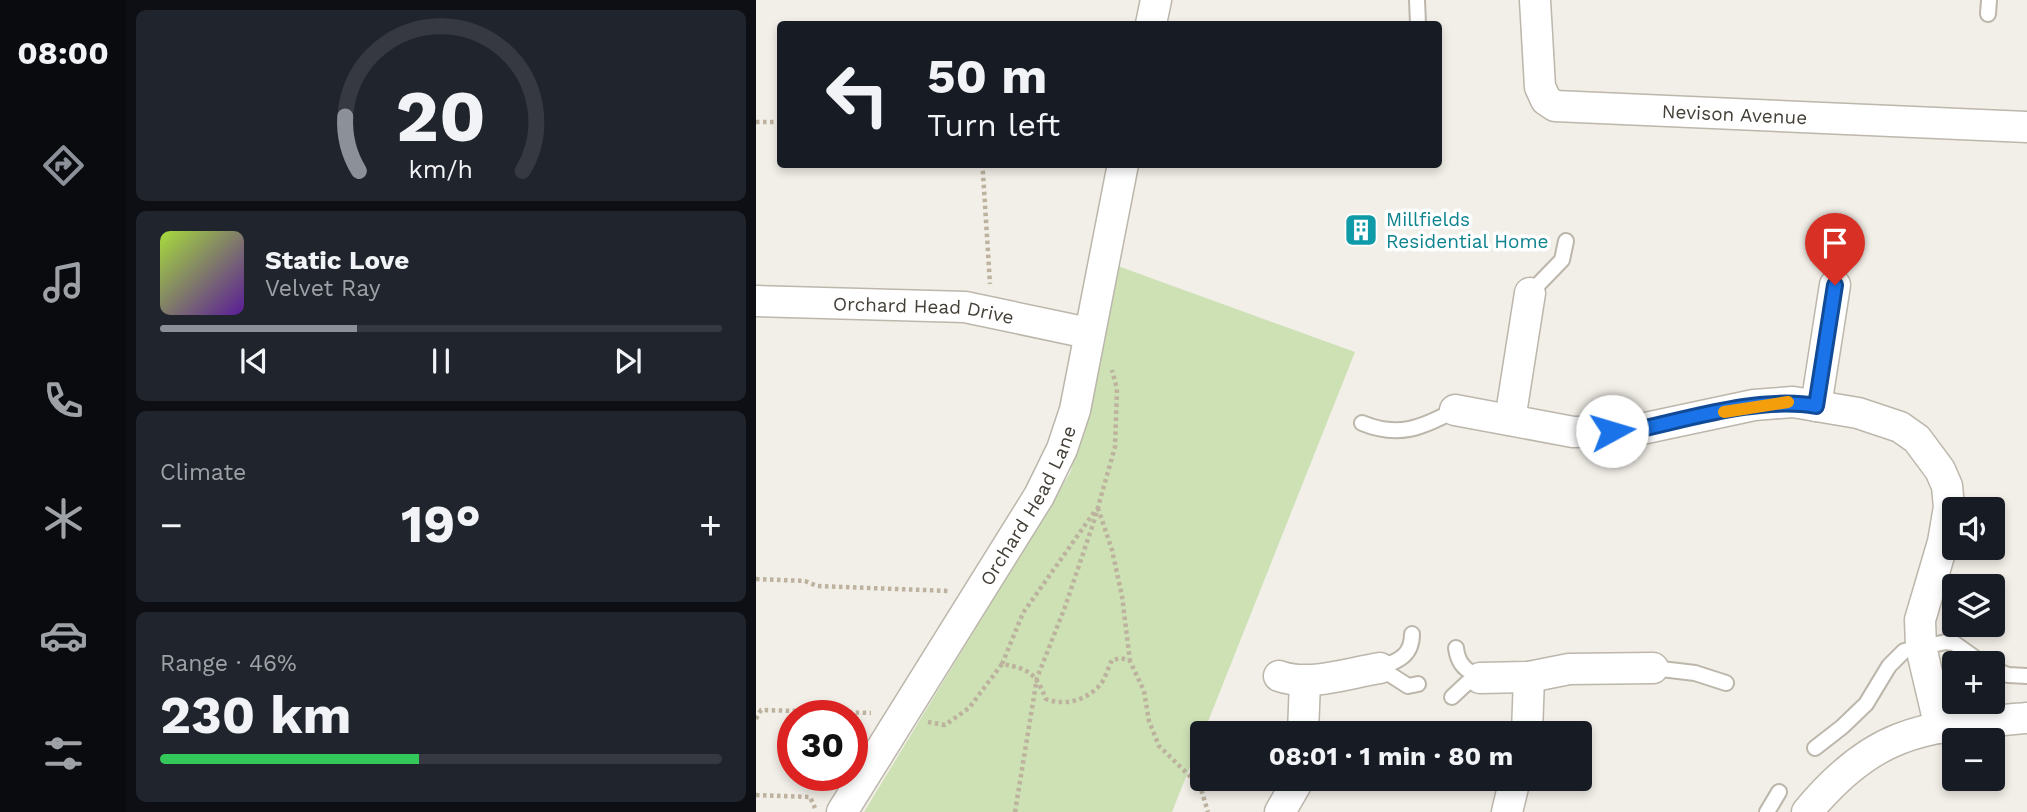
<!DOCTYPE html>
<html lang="en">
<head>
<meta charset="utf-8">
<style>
  :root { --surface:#171b24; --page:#20242c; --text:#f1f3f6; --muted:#9ea1a6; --line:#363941; --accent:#8c9099 }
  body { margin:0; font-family:"Work Sans",sans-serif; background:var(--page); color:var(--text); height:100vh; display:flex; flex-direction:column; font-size:26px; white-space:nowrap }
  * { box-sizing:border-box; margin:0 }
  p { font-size:23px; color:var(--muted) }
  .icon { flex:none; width:38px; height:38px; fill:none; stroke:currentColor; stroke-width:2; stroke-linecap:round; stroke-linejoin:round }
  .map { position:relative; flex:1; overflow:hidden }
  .drawer { display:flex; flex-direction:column; gap:10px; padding:10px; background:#0d0f14; width:630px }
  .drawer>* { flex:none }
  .banner { position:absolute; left:21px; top:21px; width:665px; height:147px; border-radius:7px; box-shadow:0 4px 10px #0003; background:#171b24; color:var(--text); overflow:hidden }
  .controls { position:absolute; left:1186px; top:497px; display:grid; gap:14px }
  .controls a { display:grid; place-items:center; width:63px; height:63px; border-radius:7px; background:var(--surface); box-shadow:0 4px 10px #0003; font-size:35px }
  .speed { position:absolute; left:21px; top:700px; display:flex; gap:14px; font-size:35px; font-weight:700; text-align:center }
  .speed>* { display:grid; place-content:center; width:91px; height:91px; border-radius:50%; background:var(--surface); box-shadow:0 4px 10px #0003; line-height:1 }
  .speed .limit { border:10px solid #d22; background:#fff; color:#111 }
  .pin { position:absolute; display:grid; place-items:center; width:60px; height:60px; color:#fff; margin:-72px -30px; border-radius:50% 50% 50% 0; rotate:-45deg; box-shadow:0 0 7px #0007 }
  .pin .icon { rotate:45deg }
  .me { position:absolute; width:77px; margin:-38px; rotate:84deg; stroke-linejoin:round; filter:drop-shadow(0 0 5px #0008) }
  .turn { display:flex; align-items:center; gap:24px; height:147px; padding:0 35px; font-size:32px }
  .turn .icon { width:91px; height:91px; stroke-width:2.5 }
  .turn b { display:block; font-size:49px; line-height:60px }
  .big { font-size:52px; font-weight:700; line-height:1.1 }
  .drawer .widget { flex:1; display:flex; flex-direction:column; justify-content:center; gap:10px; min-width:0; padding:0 24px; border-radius:10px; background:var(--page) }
  .drawer .dial { align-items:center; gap:0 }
  .dial svg { height:182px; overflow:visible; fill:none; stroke:var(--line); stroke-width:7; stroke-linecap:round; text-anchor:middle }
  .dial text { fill:var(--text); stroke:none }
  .song { display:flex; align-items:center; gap:21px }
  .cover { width:84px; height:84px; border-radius:10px; background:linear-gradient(135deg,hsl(80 70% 55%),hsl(270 70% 35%)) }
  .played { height:7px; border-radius:4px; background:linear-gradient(90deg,var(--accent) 35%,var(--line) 35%) }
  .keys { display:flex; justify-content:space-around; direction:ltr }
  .heat { display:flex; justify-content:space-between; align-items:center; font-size:38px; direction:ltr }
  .charge { height:10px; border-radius:5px; background:linear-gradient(90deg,#34c759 46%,var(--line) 0) }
  .trip { position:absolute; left:434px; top:721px; width:402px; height:70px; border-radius:7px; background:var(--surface); box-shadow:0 4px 10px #0003; font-weight:700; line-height:70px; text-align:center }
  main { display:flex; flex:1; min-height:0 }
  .tab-bar { display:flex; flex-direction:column; width:126px; justify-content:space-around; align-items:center; background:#090b0e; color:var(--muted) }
  .tab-bar .icon { width:49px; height:49px }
  .tab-bar .on { color:var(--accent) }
  .tab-bar b { font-size:32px; color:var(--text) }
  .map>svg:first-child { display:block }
</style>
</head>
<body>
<main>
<nav class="tab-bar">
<b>08:00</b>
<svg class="icon on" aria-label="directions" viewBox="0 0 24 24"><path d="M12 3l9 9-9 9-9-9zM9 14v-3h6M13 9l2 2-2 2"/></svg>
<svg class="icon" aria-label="music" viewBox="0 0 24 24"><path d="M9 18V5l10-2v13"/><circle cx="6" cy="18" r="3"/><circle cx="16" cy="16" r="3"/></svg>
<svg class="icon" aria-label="phone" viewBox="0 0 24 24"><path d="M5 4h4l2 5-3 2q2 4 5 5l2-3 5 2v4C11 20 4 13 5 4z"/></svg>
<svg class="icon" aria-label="climate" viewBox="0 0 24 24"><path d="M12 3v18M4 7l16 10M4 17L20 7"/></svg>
<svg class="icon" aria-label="car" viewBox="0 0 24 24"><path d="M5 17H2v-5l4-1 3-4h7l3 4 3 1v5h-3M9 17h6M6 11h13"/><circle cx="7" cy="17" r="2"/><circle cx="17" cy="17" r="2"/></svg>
<svg class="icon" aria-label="filters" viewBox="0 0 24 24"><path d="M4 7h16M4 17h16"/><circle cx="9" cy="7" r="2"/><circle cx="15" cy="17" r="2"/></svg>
</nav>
<section class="drawer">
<div class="widget dial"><svg viewBox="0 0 100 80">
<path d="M14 69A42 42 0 1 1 86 69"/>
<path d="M14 69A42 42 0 0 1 8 45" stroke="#8c9099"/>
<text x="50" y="56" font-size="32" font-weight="700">20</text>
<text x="50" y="72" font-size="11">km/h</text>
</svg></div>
<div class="widget">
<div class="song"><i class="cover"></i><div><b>Static Love</b><p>Velvet Ray</p></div></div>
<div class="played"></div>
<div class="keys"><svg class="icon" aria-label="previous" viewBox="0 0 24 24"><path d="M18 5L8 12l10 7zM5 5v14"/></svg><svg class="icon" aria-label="pause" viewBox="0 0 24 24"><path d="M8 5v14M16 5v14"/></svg><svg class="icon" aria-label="next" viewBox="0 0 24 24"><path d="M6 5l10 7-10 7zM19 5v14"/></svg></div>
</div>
<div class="widget"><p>Climate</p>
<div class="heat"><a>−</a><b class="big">19°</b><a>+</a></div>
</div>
<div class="widget"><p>Range · 46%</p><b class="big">230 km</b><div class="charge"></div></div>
</section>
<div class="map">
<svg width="1271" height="812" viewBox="0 0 1271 812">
  <rect width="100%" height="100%" fill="#f2efe8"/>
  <path fill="#cde1b5" d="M359,265L599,352L416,812H108L314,473L322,447Z"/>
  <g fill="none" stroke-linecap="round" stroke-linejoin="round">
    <defs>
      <path id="lane" d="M661,0L662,24
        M1232,14L1233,0
        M774,293L806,260L810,241
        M606,423C642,438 666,428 699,410
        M700,648C702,665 710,670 724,678
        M624,668C642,661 656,656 656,634
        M624,668L652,686L662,684
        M897,668L939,673L970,683
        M1237,669L1252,675L1271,676
        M696,697L711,683L724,678
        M1059,748L1086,727L1110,704L1133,666L1148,651L1190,642L1198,643L1226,663
        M1011,812L1023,792"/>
      <g id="street">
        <path id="s1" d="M779,0L784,87L790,100L799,106L1271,127"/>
        <path d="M395,24L400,0"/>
        <path id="s2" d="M0,301L209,307L332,333"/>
        <path d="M1060,406L1079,285"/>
        <path d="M699,410L817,432L876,431L998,405L1037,402L1102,413L1144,427L1161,439L1184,470L1191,486L1193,507L1187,542L1164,620L1165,647L1184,728"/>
        <path d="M754,420L774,293"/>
        <path d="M523,676C553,687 592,673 624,668"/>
        <path d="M724,678L773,677L813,669L897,668"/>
        <path d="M547,733L549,681"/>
        <path d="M771,733L773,677"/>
        <path id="s3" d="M86,812L283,496L306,449L319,410L367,164"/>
        <path d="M524,812L543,779"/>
        <path d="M751,812L759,779"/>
        <path d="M1051,812C1075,783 1107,753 1143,739C1183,723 1229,722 1271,718"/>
      </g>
    </defs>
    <use href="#lane" stroke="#bcb6ab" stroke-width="18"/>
    <use href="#street" stroke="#bcb6ab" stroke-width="33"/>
    <path stroke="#bcb29e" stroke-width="4.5" stroke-dasharray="3.5 3.5" stroke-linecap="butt" d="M0,122H24
      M225,164L227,173L234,284
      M342,508L356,550L366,596L374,661
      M0,579L49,581L61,586L194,591
      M246,664L267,613L339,511
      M0,719L5,710L115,713
      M172,722L189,725L213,708L246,664C274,669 279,673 290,699C308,706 329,701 343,686C349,680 352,668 356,660L365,658L374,661L388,691L393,721L403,746L444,786L452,812
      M0,795L54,797L59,808
      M259,812L281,678L309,607L338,521L359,447L361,389L356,370"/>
    <use href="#lane" stroke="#fff" stroke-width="14"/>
    <use href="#street" stroke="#fff" stroke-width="30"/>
  </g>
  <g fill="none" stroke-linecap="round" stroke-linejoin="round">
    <defs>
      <path id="route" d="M856,431H876C933,419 1004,396 1060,406L1079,285"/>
    </defs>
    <use href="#route" stroke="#114b97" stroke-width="18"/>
    <use href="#route" stroke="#1a73e8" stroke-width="12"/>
    <path stroke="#f59e0b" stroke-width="12" d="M968,412L1032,402"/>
  </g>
  <defs>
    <symbol id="building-square" viewBox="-11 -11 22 22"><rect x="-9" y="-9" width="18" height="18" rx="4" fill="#0f9aa8" stroke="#fff"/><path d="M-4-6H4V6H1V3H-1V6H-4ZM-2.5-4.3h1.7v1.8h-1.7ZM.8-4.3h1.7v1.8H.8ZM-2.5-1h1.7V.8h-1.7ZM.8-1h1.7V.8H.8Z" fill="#fff"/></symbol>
  </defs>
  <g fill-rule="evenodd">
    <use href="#building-square" x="586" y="211" width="38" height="38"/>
  </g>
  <g text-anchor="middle" stroke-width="7" stroke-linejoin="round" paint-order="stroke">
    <g font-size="19" fill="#443f37" stroke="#fff">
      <text dy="7" stroke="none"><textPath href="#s1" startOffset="292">Nevison Avenue</textPath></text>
      <text dy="7" stroke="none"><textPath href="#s2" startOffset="168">Orchard Head Drive</textPath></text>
      <text dy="7" stroke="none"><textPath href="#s3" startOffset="359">Orchard Head Lane</textPath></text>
    </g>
    <g font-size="19" fill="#0d838f" stroke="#fff" text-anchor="start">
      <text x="630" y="226">Millfields<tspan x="630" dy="22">Residential Home</tspan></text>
    </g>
  </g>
</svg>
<div class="controls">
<a><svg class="icon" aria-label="sound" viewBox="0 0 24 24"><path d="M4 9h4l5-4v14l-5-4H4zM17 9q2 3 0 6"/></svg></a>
<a><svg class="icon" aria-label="layers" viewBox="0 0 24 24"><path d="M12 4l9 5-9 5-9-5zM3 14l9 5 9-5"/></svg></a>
<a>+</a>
<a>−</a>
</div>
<div class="speed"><div class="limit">30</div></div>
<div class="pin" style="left:1079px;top:285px;background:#d93025"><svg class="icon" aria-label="arrive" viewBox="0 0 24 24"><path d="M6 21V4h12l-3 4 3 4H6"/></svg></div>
<svg class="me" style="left:856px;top:431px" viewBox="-20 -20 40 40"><circle r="19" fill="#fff"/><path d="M0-13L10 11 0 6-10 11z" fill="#1a73e8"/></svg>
<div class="trip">08:01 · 1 min · 80 m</div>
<div class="banner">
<div class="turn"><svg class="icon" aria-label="left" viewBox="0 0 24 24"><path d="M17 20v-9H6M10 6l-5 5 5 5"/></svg><div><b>50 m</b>Turn left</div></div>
</div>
</div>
</main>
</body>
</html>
